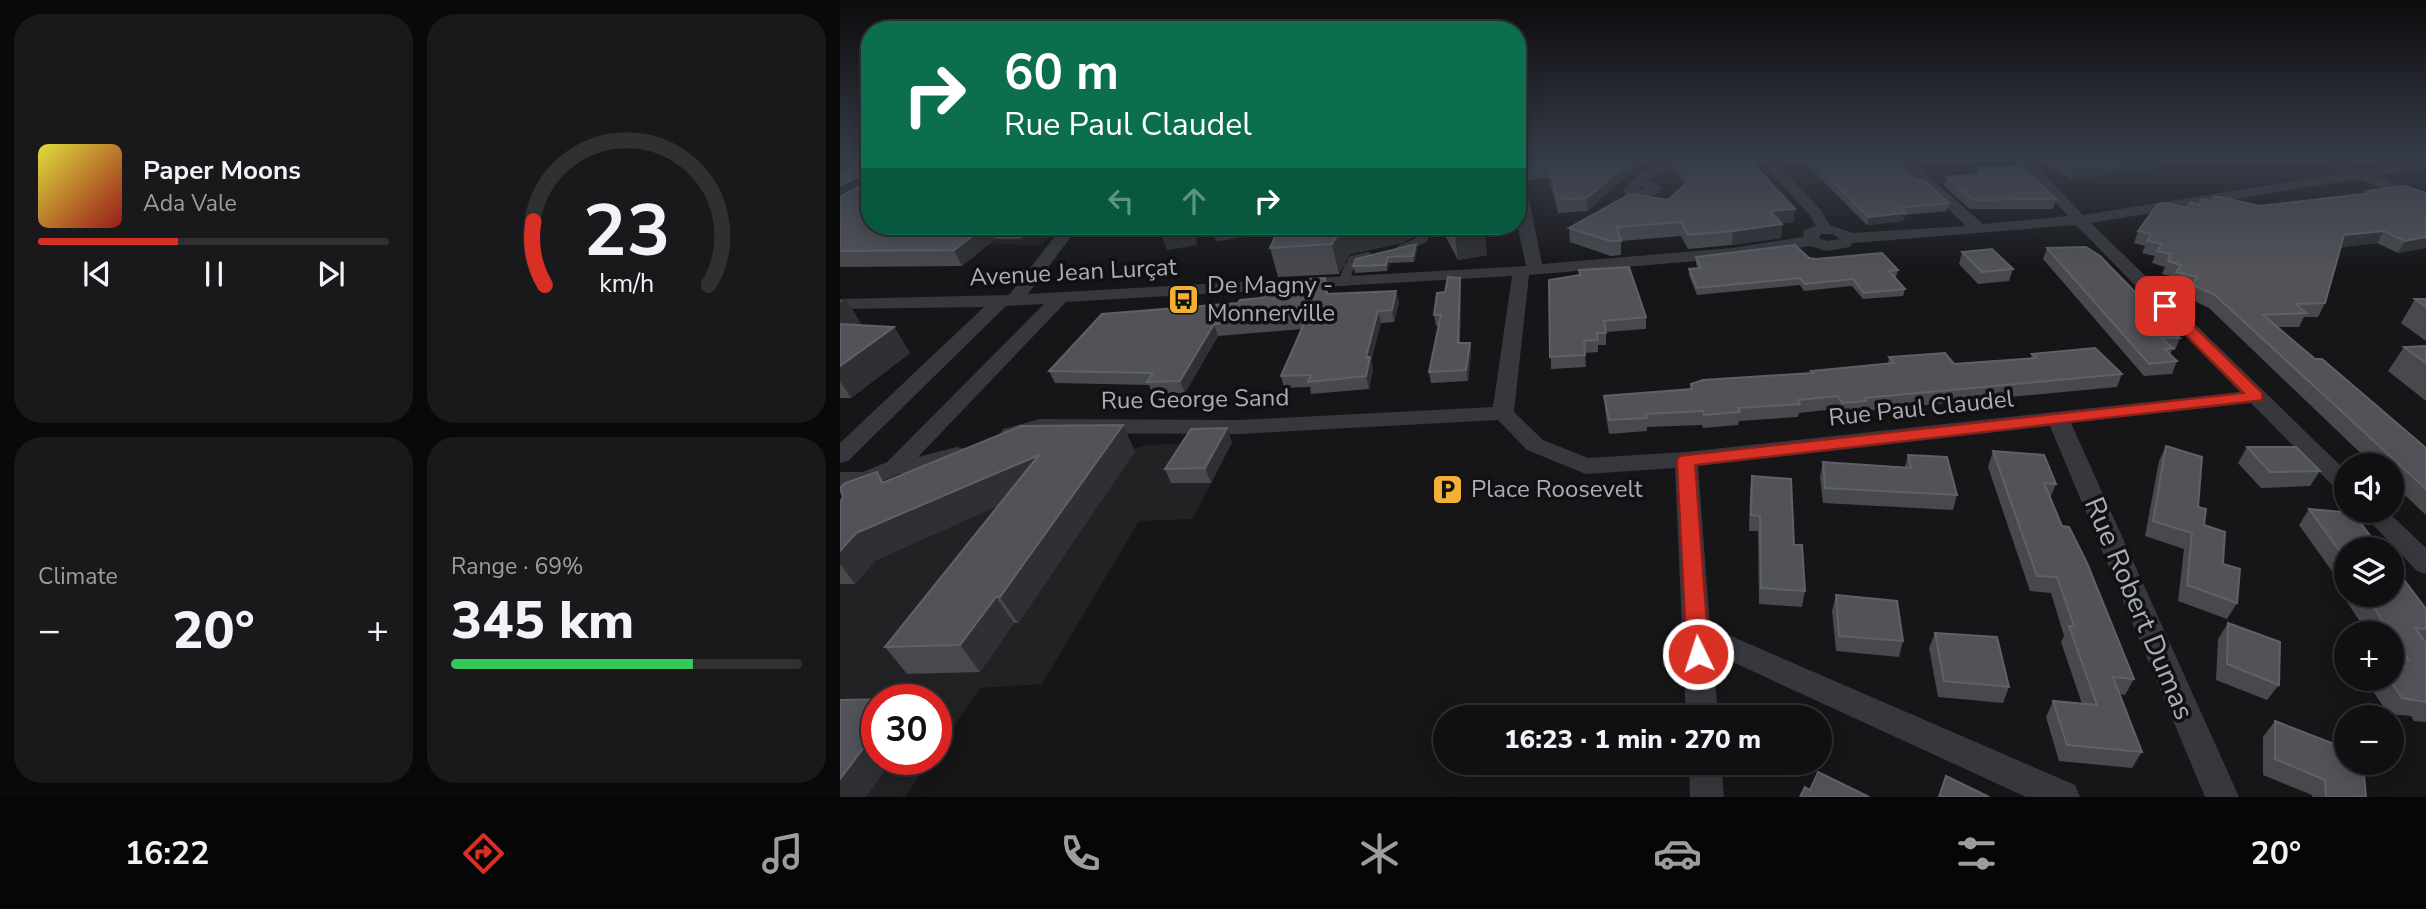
<!DOCTYPE html>
<html lang="en">
<head>
<meta charset="utf-8">
<style>
  :root { --surface:#101012; --page:#19191b; --text:#f1f3f6; --muted:#9c9d9f; --line:#303032; --accent:#d93025 }
  body { margin:0; font-family:"Nunito Sans",sans-serif; background:var(--page); color:var(--text); height:100vh; display:flex; flex-direction:column; font-size:26px; white-space:nowrap }
  * { box-sizing:border-box; margin:0 }
  p { font-size:23px; color:var(--muted) }
  .icon { flex:none; width:38px; height:38px; fill:none; stroke:currentColor; stroke-width:2; stroke-linecap:round; stroke-linejoin:round }
  .map { position:relative; flex:1; overflow:hidden }
  .panel { display:flex; flex-direction:column; gap:14px; padding:14px; background:#09090a; width:840px }
  .panel>* { flex:none }
  .top-card { position:absolute; left:21px; top:21px; width:665px; height:214px; border-radius:28px; box-shadow:0 4px 18px #0003,0 0 0 2px var(--line); background:#0b6e4f; color:#fff; overflow:hidden }
  .fabs { position:absolute; left:1494px; top:453px; display:grid; gap:14px }
  .fabs a { display:grid; place-items:center; width:70px; height:70px; border-radius:50%; background:var(--surface); box-shadow:0 4px 18px #0003,0 0 0 2px var(--line); font-size:35px }
  .speed { position:absolute; left:21px; top:684px; display:flex; gap:14px; font-size:35px; font-weight:700; text-align:center }
  .speed>* { display:grid; place-content:center; width:91px; height:91px; border-radius:50%; background:var(--surface); box-shadow:0 4px 18px #0003,0 0 0 2px var(--line); line-height:1 }
  .speed .limit { border:10px solid #d22; background:#fff; color:#111 }
  .pin { position:absolute; display:grid; place-items:center; width:60px; height:60px; color:#fff; margin:-30px; border-radius:14px; box-shadow:0 4px 10px #0006 }
  .me { position:absolute; width:77px; margin:-38px; rotate:356deg; stroke-linejoin:round; filter:drop-shadow(0 0 5px #0008) }
  .turn { display:flex; align-items:center; gap:24px; height:147px; padding:0 28px; font-size:32px }
  .turn .icon { width:91px; height:91px; stroke-width:2.5 }
  .turn b { display:block; font-size:49px; line-height:60px }
  .lanes { display:flex; align-items:center; height:66px; padding:0 28px; background:#0003; justify-content:center; gap:35px; direction:ltr }
  .lanes .off { opacity:.35 }
  .big { font-size:52px; font-weight:800; line-height:1.1 }
  .panel .tile { flex:1; display:flex; flex-direction:column; justify-content:center; gap:10px; min-width:0; padding:0 24px; border-radius:28px; background:var(--page) }
  .panel .dial { align-items:center; gap:0 }
  .dial svg { height:182px; overflow:visible; fill:none; stroke:var(--line); stroke-width:7; stroke-linecap:round; text-anchor:middle }
  .dial text { fill:var(--text); stroke:none }
  .song { display:flex; align-items:center; gap:21px }
  .cover { width:84px; height:84px; border-radius:10px; background:linear-gradient(135deg,hsl(60 70% 55%),hsl(0 70% 35%)) }
  .played { height:7px; border-radius:4px; background:linear-gradient(90deg,var(--accent) 40%,var(--line) 40%) }
  .keys { display:flex; justify-content:space-around; direction:ltr }
  .heat { display:flex; justify-content:space-between; align-items:center; font-size:38px; direction:ltr }
  .charge { height:10px; border-radius:5px; background:linear-gradient(90deg,#34c759 69%,var(--line) 0) }
  .panel .tiles { flex:1; display:grid; gap:14px; grid-template-columns:repeat(2,1fr) }
  .trip { position:absolute; left:593px; top:705px; width:399px; height:70px; border-radius:35px; background:var(--surface); box-shadow:0 4px 18px #0003,0 0 0 2px var(--line); font-weight:800; line-height:70px; text-align:center }
  .menu { display:flex; height:112px; justify-content:space-around; align-items:center; background:#060607; color:var(--muted) }
  .menu .icon { width:49px; height:49px }
  .menu .on { color:var(--accent) }
  .menu b { font-size:32px; color:var(--text) }
  main { display:flex; flex:1; min-height:0 }
  .map>svg:first-child { display:block }
</style>
</head>
<body>
<main>
<section class="panel">
<div class="tiles">
<div class="tile">
<div class="song"><i class="cover"></i><div><b>Paper Moons</b><p>Ada Vale</p></div></div>
<div class="played"></div>
<div class="keys"><svg class="icon" aria-label="previous" viewBox="0 0 24 24"><path d="M18 5L8 12l10 7zM5 5v14"/></svg><svg class="icon" aria-label="pause" viewBox="0 0 24 24"><path d="M8 5v14M16 5v14"/></svg><svg class="icon" aria-label="next" viewBox="0 0 24 24"><path d="M6 5l10 7-10 7zM19 5v14"/></svg></div>
</div>
<div class="tile dial"><svg viewBox="0 0 100 80">
<path d="M14 69A42 42 0 1 1 86 69"/>
<path d="M14 69A42 42 0 0 1 9 41" stroke="#d93025"/>
<text x="50" y="56" font-size="32" font-weight="700">23</text>
<text x="50" y="72" font-size="11">km/h</text>
</svg></div>
<div class="tile"><p>Climate</p>
<div class="heat"><a>−</a><b class="big">20°</b><a>+</a></div>
</div>
<div class="tile"><p>Range · 69%</p><b class="big">345 km</b><div class="charge"></div></div>
</div>
</section>
<div class="map">
<svg width="1586" height="797" viewBox="0 0 1586 797">
  <rect width="100%" height="100%" fill="#161618"/>
  <path fill="#222225" d="M30,176V226H216L202,245L0,243V189Z
    M392,442L353,519L299,521L202,684L140,688L96,752V700H37V760H91L65,797H0V519L308,445Z"/>
  <g fill="none" stroke-linecap="round" stroke-linejoin="round">
    <path stroke="#37383d" stroke-width="8" d="M376,226L378,237L447,226
      M561,249L584,239L578,226
      M509,269L512,260L528,256"/>
    <path stroke="#37383d" stroke-width="10" d="M504,281L509,267"/>
    <path fill="#37383d" fill-rule="evenodd" d="M841,159H885C871,170 832,164 810,179L823,189L808,199L787,196L783,190L803,171ZM801,186L806,189L798,190Z
      M919,159H932L980,209L990,225L1012,233L1126,226L1056,159H1069L1143,224L1228,216L1177,159H1190L1243,215L1503,173L1474,159H1491L1521,170L1586,160V168L1536,176L1586,196V205L1518,179L1251,223L1507,472V494L1499,492L1411,403L1231,423L1399,797H1365L1210,426L858,466L870,627L1235,785L1240,797H1186L873,653L878,718H846L835,468L746,474L687,450L658,420L400,434L201,433L171,441L163,439L160,434L163,429L200,419L400,420L653,407L672,276L226,302L78,457L117,447L125,449L128,454L125,459L98,468L59,474L26,488H0V472H23L47,462L204,304L166,306L8,461L0,463V443L144,307L0,309V299L169,295L223,226H239L188,294L686,266L677,224V170L684,174L702,264L892,248L963,237L964,230L976,226L969,214ZM1236,225L1400,392L846,452L748,458L703,440L674,412L689,275L892,258L970,246L986,251L1010,247L1013,243ZM981,234H992L1000,239L987,241L979,238Z
      M1520,511H1547L1586,548V574L1577,571Z
      M849,763H881L884,797H850Z"/>
    <path fill="#53555c" fill-rule="evenodd" d="M22,159H30V172L0,187V171Z"/>
  </g>
  <path fill="#47494d" d="M677,159H805L747,211L718,213L709,178L688,180L685,172L678,168H677Z
    M967,159H1054L1076,180L1109,203L1107,211L1065,215L1063,221L1027,225L969,167L970,162Z
    M1199,159H1320L1317,168L1231,179Z
    M1509,159H1579L1529,166Z
    M837,160L954,222L942,223L941,238L892,245L848,249L841,236L781,241V255L771,256L730,242L729,228L828,200L846,184L836,172Z
    M1138,168L1216,199L1213,209H1130L1104,186L1106,177L1136,175Z
    M1565,186L1586,248L1558,253L1537,243L1500,247L1485,303L1478,317H1464L1459,327H1438L1475,359L1586,448V515L1552,483V466H1534L1369,308L1348,298L1351,290L1331,285L1334,277L1322,274L1325,267L1312,263L1315,256L1302,253L1305,246L1294,243L1298,231L1347,208L1372,201L1419,206L1526,194L1527,191Z
    M0,197L30,226H195L181,239H155L122,266L0,267Z
    M600,226H644L647,255L618,260Z
    M575,236L562,243L510,254L499,274L438,277L430,248Z
    M1207,248L1340,338L1335,350H1332L1330,355L1337,361L1332,374L1304,376L1203,259Z
    M577,250L574,262L549,263L547,271L515,273L513,266Z
    M1122,252L1173,269L1169,281L1138,284L1119,264Z
    M856,257L969,258L1058,270L1056,277H1054L1065,289L1063,296L1023,299L1012,286L964,291L960,285L857,295L849,275V269L858,268L856,264Z
    M485,278L488,294L559,302L554,322L541,323L531,361L533,369L529,389L471,394L470,387L444,388L441,376L462,329L378,336L345,393L312,394L309,385L215,383L209,371L421,298Z
    M709,280L806,317V329L766,332V345H758V352L745,353L746,367L711,369Z
    M621,288L620,343H630L631,354L628,381L591,383L589,372L599,326H596L594,315L605,292Z
    M0,299L22,325L54,327L70,353L11,398H0Z
    M1575,299H1586V341L1561,323Z
    M1586,346V401L1548,371L1564,347Z
    M1192,354L1282,374L1277,387L1024,411V414L999,416L996,409L959,413L958,417L899,421L898,425L863,428L862,425L807,427V431L769,434L765,409L764,396L850,389L851,384L971,373V371L1048,364L1049,357L1114,364L1191,358Z
    M392,442L371,483H331L325,469Z
    M1326,446L1358,507L1364,525L1383,564L1397,603L1387,619L1338,601L1344,549L1305,536L1319,461Z
    M1407,447L1480,471L1470,486L1421,488L1398,463Z
    M295,451L178,623H174L140,672L67,674L45,647L159,505L36,560L15,584H0V502L37,472L44,482Z
    M1153,451L1216,484L1210,498L1222,526L1294,679L1285,695L1280,694L1302,752L1292,768L1219,761L1206,717L1213,701L1242,704L1221,642L1224,636L1211,593L1190,591L1148,467Z
    M1068,455L1117,495L1113,510L983,503L980,477L983,462L1065,467Z
    M912,476L954,545L965,591L962,607L919,604L918,531H909L910,491Z
    M1469,509L1507,550V595H1552L1586,609V722L1574,721L1571,716L1548,714L1525,679H1552V634H1528L1496,585L1499,581L1459,525Z
    M996,595L1063,641L1059,657L996,651L992,611Z
    M1388,623L1439,685L1427,700L1376,680L1378,639Z
    M1095,633L1169,687L1163,703L1098,697L1089,648Z
    M1435,721L1526,797H1472V795L1423,775V737Z"/>
  <path fill="#2f3033" d="M0,159H18L0,169Z
    M792,159H805L747,211V198Z
    M1305,159H1320L1317,168L1231,179L1235,168Z
    M1533,159H1579L1529,166Z
    M955,209L954,222L928,225L930,211Z
    M1065,213L1063,221L1027,225L1028,217Z
    M942,224L941,238L892,245L893,231Z
    M145,226H149L155,239L122,266L114,250Z
    M175,226H195L181,239Z
    M318,226H355L357,245L327,250Z
    M503,226H574L575,236L562,243L510,254L499,274L492,244Z
    M629,226H644L647,255L618,260L614,228Z
    M1544,231L1537,243L1497,248L1504,235Z
    M1586,237V248L1558,253L1565,241Z
    M576,244L577,250L574,262L573,256Z
    M548,257L549,263L547,271L546,265Z
    M620,278L621,288L619,354L618,343Z
    M556,291L559,302L554,322L552,310Z
    M6,299L22,325L0,341V303Z
    M538,311L541,323L531,361L533,369L529,389L526,376V357Z
    M374,324L378,336L345,393L340,381Z
    M54,327L70,353L11,398L0,381V366Z
    M630,343L631,354L628,381L626,370Z
    M283,425L295,451L178,623L160,597Z
    M387,428L392,442L371,483L365,468Z
    M199,455L213,481L36,560L15,584L0,564V551L16,533Z
    M156,597L174,623L140,672L120,645Z
    M37,730V760H53L26,797H0V779Z"/>
  <path fill="#525359" stroke="#5f6168" stroke-width="2" d="M683,159H792L747,198L718,200L709,166L687,167Z
    M844,159H909L955,209L930,211L942,224L893,231L848,235L841,222L777,227L781,241H770L729,228L790,194L828,200L852,178L837,160Z
    M976,159H1054L1076,180H1084L1109,203L1059,208L1065,213L1028,217L970,160Z
    M1220,159H1305L1235,168Z
    M1181,166L1216,199L1133,200L1106,177L1144,174L1138,168Z
    M30,180V226H145L114,250L0,251V197Z
    M1565,186L1586,193V237L1565,241L1544,231L1504,235L1485,303L1456,304L1466,313L1423,315L1475,359H1482L1586,448V489L1375,295L1353,285L1357,277L1336,272L1341,265L1328,261L1331,254L1317,251L1322,244L1307,241L1311,234L1298,231L1318,204L1324,203L1347,208L1350,202L1359,205L1362,199L1372,201L1374,197H1380L1419,206L1532,193L1527,191Z
    M440,226H503L492,244L430,248Z
    M613,226H629L614,228Z
    M576,244L573,256L548,257L546,265L513,266L516,259Z
    M955,245L969,258L976,259L1042,253L1058,270L1049,271L1065,289L1024,293L1013,279L965,284L960,278L857,288L849,269L861,268L856,257Z
    M1246,247L1260,256L1340,338H1321L1333,348L1324,349L1337,361L1309,364L1207,248Z
    M1152,249L1173,269L1142,272L1122,252Z
    M789,267L806,317L764,321L766,333H757L758,340L744,341L745,355L710,357L709,280L740,275L739,270Z
    M608,277L620,278L618,343H630L626,370L589,372L601,315H594L597,293L605,292Z
    M485,278L487,294L556,291L552,310L538,311L526,357H530L526,376L468,382L471,375L441,376L467,317L374,324L340,381L307,382L313,373L209,371L262,314L398,303L400,300L421,298L428,282Z
    M1575,299H1586V307Z
    M0,324L54,327L0,366Z
    M1586,346V363L1564,347Z
    M1255,348L1282,374L1025,398L1026,401L1002,403L998,396L958,400L960,404L898,408L900,412L864,415L863,411L806,414L807,418L769,420L764,396L852,389L851,384L863,380L973,373L971,371L1054,363L1049,357L1105,353L1114,364L1197,358L1192,354Z
    M283,425L160,597H156L120,645L45,647L199,455L16,533L0,551V502L3,497L0,488L5,483L37,472L42,483L181,426Z
    M387,428L365,468L325,469L351,429Z
    M1326,446L1362,457L1358,507L1366,509L1364,525L1385,532L1383,564L1400,569L1397,603L1347,585L1352,533L1313,521Z
    M1407,447H1456L1480,471L1430,472Z
    M1153,451L1204,455L1216,484L1204,483L1222,526L1229,527L1247,563L1294,679L1273,677L1302,752L1227,745L1213,701L1257,705L1229,626H1234L1217,577L1197,576Z
    M1068,455L1107,457L1117,495L985,488L983,462L1071,468Z
    M912,476L951,479L954,545H962L965,591L921,588L920,516L911,515Z
    M1469,509L1513,513L1541,550H1507V561Z
    M1552,564L1586,609V629L1575,628L1586,643V702L1562,698L1549,679H1552V658L1569,660L1525,595H1552Z
    M996,595L1057,601L1063,641L999,636Z
    M1388,623L1440,642L1439,685L1387,664Z
    M1095,633L1157,637L1169,687L1104,681Z
    M60,699L37,700V730L0,779V700Z
    M1435,721L1507,749V763H1523L1526,797H1486L1485,780L1435,759Z
    M978,772L1029,797H960L965,787L970,790Z
    M1106,776L1149,797H1099Z"/>
  <linearGradient id="sky" x2="0" y2="1"><stop stop-color="#0c0c0d"/><stop offset="0.59" stop-color="#363c48"/><stop offset="1" stop-color="#363c48" stop-opacity="0"/></linearGradient>
  <rect width="1586" height="270" fill="url(#sky)"/>
  <path fill="#d93025" stroke="#8d1f18" stroke-width="2" d="M1320,303H1330L1422,393V400L855,465L869,654L865,661L858,664L850,661L847,654L837,460L840,456L1404,393L1320,309Z"/>
  <defs>
    <symbol id="bus-square" viewBox="-11 -11 22 22"><rect x="-9" y="-9" width="18" height="18" rx="4" fill="#f2b134" stroke="#111113"/><path d="M-5-6H5V4H4V6H2V4H-2V6H-4V4H-5ZM-3.5-4V0h7V-4ZM-3.5 1.2v1.5H-2V1.2ZM2 1.2v1.5H3.5V1.2Z" fill="#111"/></symbol>
    <symbol id="parking-square" viewBox="-11 -11 22 22"><rect x="-9" y="-9" width="18" height="18" rx="4" fill="#f2b134" stroke="#111113"/><path d="M-3.5-5.5H1a3.5 3.5 0 0 1 0 7H-1V5.5H-3.5ZM-1-3.4V-.6H.8a1.4 1.4 0 0 0 0-2.8Z" fill="#111"/></symbol>
  </defs>
  <g fill-rule="evenodd">
    <use href="#bus-square" x="326" y="282" width="35" height="35"/>
    <use href="#parking-square" x="590" y="472" width="35" height="35"/>
  </g>
  <g text-anchor="middle" stroke-width="7" stroke-linejoin="round" paint-order="stroke">
    <g font-size="24" fill="#a8adb8" stroke="#111113">
      <text transform="translate(233 272) rotate(-3)" y="8">Avenue Jean Lurçat</text>
      <text transform="translate(355 399) rotate(-1)" y="8">Rue George Sand</text>
      <text transform="translate(1081 408) rotate(-6)" y="8">Rue Paul Claudel</text>
    </g>
    <g font-size="24" fill="#a8adb8" stroke="#111113" text-anchor="start">
      <text x="367" y="293">De Magny -<tspan x="367" dy="28">Monnerville</tspan></text>
      <text x="631" y="497">Place Roosevelt</text>
    </g>
    <g font-size="28" fill="#a8adb8" stroke="#111113">
      <text transform="translate(1300 608) rotate(67)" y="10">Rue Robert Dumas</text>
    </g>
  </g>
</svg>
<div class="fabs">
<a><svg class="icon" aria-label="sound" viewBox="0 0 24 24"><path d="M4 9h4l5-4v14l-5-4H4zM17 9q2 3 0 6"/></svg></a>
<a><svg class="icon" aria-label="layers" viewBox="0 0 24 24"><path d="M12 4l9 5-9 5-9-5zM3 14l9 5 9-5"/></svg></a>
<a>+</a>
<a>−</a>
</div>
<div class="speed"><div class="limit">30</div></div>
<div class="pin" style="left:1325px;top:306px;background:#d93025"><svg class="icon" aria-label="arrive" viewBox="0 0 24 24"><path d="M6 21V4h12l-3 4 3 4H6"/></svg></div>
<svg class="me" style="left:858px;top:654px" viewBox="-20 -20 40 40"><circle r="17" fill="#d93025" stroke="#fff" stroke-width="3"/><path d="M0-11L8 9 0 5-8 9z" fill="#fff"/></svg>
<div class="trip">16:23 · 1 min · 270 m</div>
<div class="top-card">
<div class="turn"><svg class="icon" aria-label="right" viewBox="0 0 24 24"><path d="M7 20v-9h11M14 6l5 5-5 5"/></svg><div><b>60 m</b>Rue Paul Claudel</div></div>
<div class="lanes"><svg class="icon off" aria-label="left" viewBox="0 0 24 24"><path d="M17 20v-9H6M10 6l-5 5 5 5"/></svg><svg class="icon off" aria-label="ahead" viewBox="0 0 24 24"><path d="M12 20V5M6 11l6-6 6 6"/></svg><svg class="icon" aria-label="right" viewBox="0 0 24 24"><path d="M7 20v-9h11M14 6l5 5-5 5"/></svg></div>
</div>
</div>
</main>
<nav class="menu">
<b>16:22</b>
<svg class="icon on" aria-label="directions" viewBox="0 0 24 24"><path d="M12 3l9 9-9 9-9-9zM9 14v-3h6M13 9l2 2-2 2"/></svg>
<svg class="icon" aria-label="music" viewBox="0 0 24 24"><path d="M9 18V5l10-2v13"/><circle cx="6" cy="18" r="3"/><circle cx="16" cy="16" r="3"/></svg>
<svg class="icon" aria-label="phone" viewBox="0 0 24 24"><path d="M5 4h4l2 5-3 2q2 4 5 5l2-3 5 2v4C11 20 4 13 5 4z"/></svg>
<svg class="icon" aria-label="climate" viewBox="0 0 24 24"><path d="M12 3v18M4 7l16 10M4 17L20 7"/></svg>
<svg class="icon" aria-label="car" viewBox="0 0 24 24"><path d="M5 17H2v-5l4-1 3-4h7l3 4 3 1v5h-3M9 17h6M6 11h13"/><circle cx="7" cy="17" r="2"/><circle cx="17" cy="17" r="2"/></svg>
<svg class="icon" aria-label="filters" viewBox="0 0 24 24"><path d="M4 7h16M4 17h16"/><circle cx="9" cy="7" r="2"/><circle cx="15" cy="17" r="2"/></svg>
<b>20°</b>
</nav>
</body>
</html>
